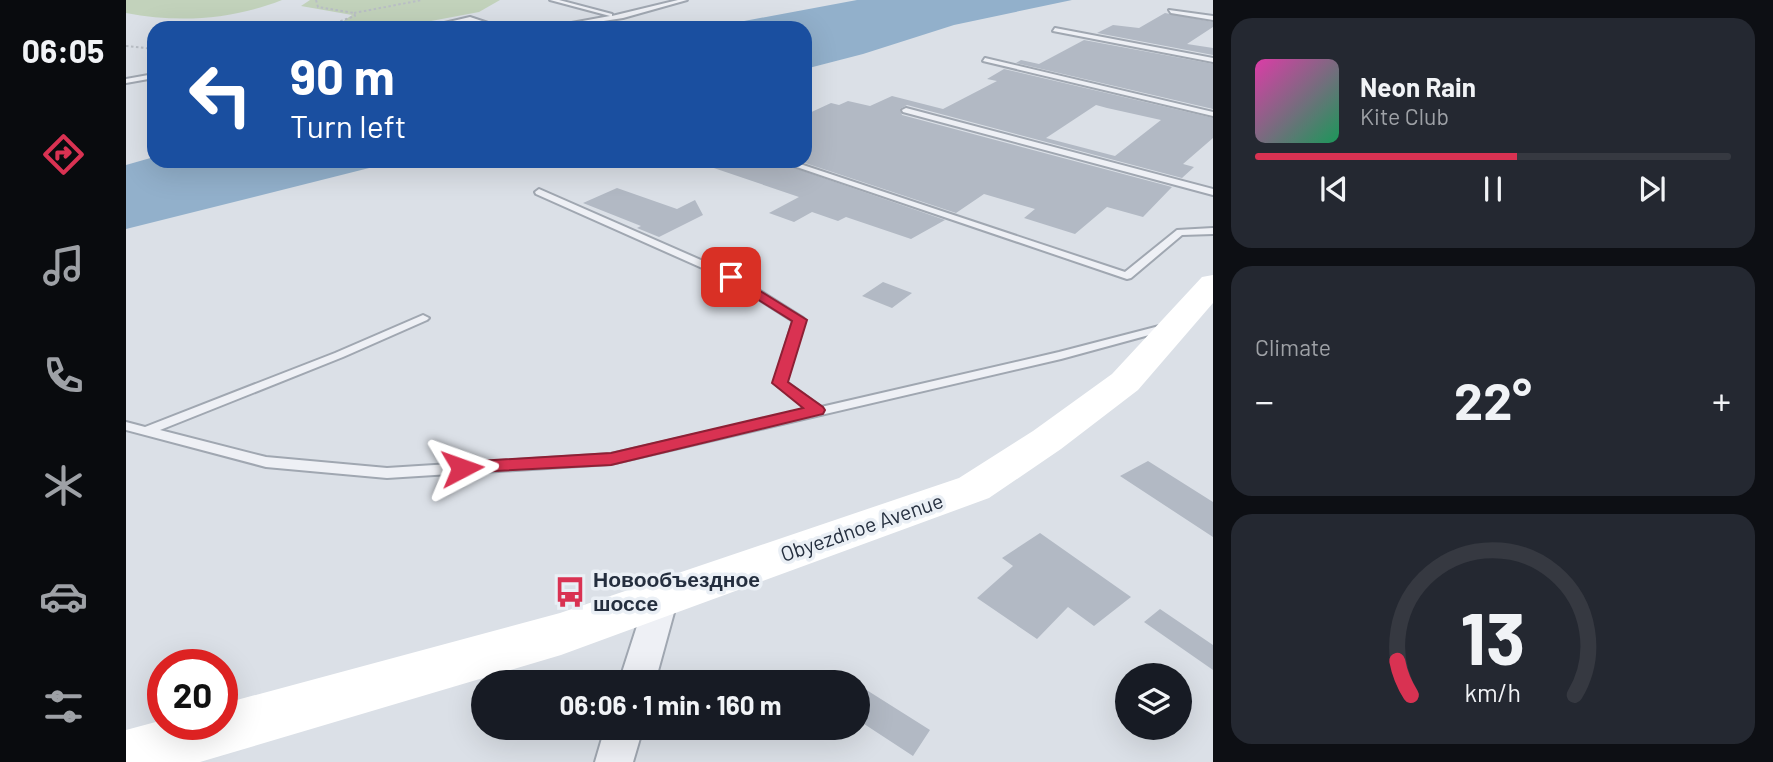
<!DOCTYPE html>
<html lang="en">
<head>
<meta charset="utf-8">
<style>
  :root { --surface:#171b24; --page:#242831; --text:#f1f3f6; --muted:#9ea1a6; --line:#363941; --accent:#d93252 }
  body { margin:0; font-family:Barlow,sans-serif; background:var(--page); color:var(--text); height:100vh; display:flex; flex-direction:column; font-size:26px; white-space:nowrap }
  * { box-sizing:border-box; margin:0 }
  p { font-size:23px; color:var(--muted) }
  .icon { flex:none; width:38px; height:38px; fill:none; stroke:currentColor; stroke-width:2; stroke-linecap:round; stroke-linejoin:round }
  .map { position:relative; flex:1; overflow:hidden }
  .panel { display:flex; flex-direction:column; gap:18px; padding:18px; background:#0d0f14; width:560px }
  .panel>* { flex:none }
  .hud { position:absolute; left:21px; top:21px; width:665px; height:147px; border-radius:21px; box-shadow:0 7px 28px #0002; background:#1a4fa0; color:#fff; overflow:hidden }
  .tools { position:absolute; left:989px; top:663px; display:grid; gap:14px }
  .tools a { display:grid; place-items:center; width:77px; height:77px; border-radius:50%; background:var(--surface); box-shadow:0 7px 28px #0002; font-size:35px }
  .speed { position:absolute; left:21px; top:649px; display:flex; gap:14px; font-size:35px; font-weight:700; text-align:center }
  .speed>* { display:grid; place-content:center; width:91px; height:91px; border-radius:50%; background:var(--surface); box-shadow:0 7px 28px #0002; line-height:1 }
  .speed .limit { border:10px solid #d22; background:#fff; color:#111 }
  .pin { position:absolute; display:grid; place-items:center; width:60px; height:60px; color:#fff; margin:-30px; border-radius:14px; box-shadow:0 4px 10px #0006 }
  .me { position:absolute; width:77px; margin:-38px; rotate:86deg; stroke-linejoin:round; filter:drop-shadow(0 0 5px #0008) }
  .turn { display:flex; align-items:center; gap:24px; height:147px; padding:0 28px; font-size:32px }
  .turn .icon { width:91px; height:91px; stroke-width:2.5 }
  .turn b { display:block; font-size:49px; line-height:60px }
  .big { font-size:52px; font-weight:700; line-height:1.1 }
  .panel .card { flex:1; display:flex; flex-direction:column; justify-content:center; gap:10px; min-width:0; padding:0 24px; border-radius:21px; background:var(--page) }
  .panel .dial { align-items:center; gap:0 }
  .dial svg { height:182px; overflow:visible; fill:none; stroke:var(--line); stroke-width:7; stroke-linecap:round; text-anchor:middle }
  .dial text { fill:var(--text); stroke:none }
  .song { display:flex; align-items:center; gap:21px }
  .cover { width:84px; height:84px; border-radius:10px; background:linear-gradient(135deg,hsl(320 70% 55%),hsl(150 70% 35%)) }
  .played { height:7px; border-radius:4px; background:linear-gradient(90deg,var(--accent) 55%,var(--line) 55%) }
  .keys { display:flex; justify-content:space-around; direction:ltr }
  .heat { display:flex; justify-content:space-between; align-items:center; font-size:38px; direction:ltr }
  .trip { position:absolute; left:345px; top:670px; width:399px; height:70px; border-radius:35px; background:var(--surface); box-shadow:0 7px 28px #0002; font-weight:700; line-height:70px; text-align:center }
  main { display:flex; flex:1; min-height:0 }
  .dock { display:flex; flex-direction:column; width:126px; justify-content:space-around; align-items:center; background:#090b0e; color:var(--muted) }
  .dock .icon { width:49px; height:49px }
  .dock .active { color:var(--accent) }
  .dock b { font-size:32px; color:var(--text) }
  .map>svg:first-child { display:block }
</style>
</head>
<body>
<main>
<nav class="dock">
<b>06:05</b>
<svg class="icon active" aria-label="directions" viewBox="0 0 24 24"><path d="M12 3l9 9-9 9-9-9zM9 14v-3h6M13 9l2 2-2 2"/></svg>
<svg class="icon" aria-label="music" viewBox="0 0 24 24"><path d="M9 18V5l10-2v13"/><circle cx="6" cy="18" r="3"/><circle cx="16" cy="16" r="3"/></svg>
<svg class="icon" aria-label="phone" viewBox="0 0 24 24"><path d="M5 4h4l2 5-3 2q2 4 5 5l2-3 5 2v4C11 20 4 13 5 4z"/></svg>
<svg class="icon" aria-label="climate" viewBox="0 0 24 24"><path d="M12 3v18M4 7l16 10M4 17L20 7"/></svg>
<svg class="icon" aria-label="car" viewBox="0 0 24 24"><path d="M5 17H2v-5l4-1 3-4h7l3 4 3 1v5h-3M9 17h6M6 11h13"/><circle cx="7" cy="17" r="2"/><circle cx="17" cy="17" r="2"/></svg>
<svg class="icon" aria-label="filters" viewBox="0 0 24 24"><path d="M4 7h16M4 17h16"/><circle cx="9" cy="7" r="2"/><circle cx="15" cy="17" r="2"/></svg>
</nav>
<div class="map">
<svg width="1087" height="762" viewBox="0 0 1087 762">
  <rect width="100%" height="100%" fill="#dbe0e7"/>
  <path fill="#c2d2bb" d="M0,0H156C105,20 53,23 0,13Z
    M184,0H374L353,12L284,25L262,21L210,26L226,15L175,6Z"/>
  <path fill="#92b0cb" d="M731,0H946L828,25L737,54L679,69V28H581Z
    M28,157V161H271L0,229V165Z"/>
  <path fill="#b2b9c4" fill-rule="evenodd" d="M1039,13L1087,22V27L1061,44L1087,48V55L971,33L987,25L1013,28Z
    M958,40L1087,64V109L890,63L895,60L913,64Z
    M878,69L1087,118V138L1057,164L1068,167L1056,178L781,105L774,109L776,115L1046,187L1017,217L981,207L949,234L898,218L909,209L858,194L830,213L673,161H679V115L705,103L713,105L722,101L744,106L766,96L817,109L871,81L861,79ZM970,105L981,108L1035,120L989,156L920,138Z
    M577,161L651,162L819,220L785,239L720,217L712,221L686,212L668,222L643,213L673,197L576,164Z
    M491,188L551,209L569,200L577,215L533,237L511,228L515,226L457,203Z
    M757,282L786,293L766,308L736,296Z
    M1022,461L1087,502V537L994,476Z
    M914,533L1005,597L968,626L942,607L911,639L851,598L887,566L876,558Z
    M1034,609L1087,645V670L1018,622Z
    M739,689L804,730L787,756L732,720V699Z"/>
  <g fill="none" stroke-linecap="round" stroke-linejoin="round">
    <defs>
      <path id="lane" d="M424,0H433L486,14V16L552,0H561L497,18L432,28H418L484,16Z
        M1043,10L1087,16V20L1045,13Z
        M344,17L377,28C365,28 354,21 343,21C328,21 313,28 297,28Z
        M929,28L1087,58V62L927,31Z
        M859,58L1087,112V116L857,61Z
        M28,74V78L0,83V79Z
        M780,108L1087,189V195L777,112L776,110Z
        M653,161H665L999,272L1051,230L1087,228V234L1056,235L1005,278L1001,279Z
        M413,189L609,275L677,318L679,320L660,382L695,407L933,352L1041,324L1047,327L1045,329L935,359L485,464L261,478L140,467L0,430V422L19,427L209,353L297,315L303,318L301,320L217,357L34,430L140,457L261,468L485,454L682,409L648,383L667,321L601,279L410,194L409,192Z"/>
      <path id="street" d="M536,585L548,589L552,598L529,682H493L520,598L524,589Z
        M479,728H517L507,762H469Z"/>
    </defs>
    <use href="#lane" stroke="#a0a7b1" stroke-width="4"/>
    <use href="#street" stroke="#a0a7b1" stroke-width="4"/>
    <path stroke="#b9bec5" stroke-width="2" stroke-dasharray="2.5 2.5" stroke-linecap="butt" d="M190,0L192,7L228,13L229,16L195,28
      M228,13L296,0
      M0,46L28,49"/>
    <use href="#lane" fill="#eef0f5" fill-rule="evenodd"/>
    <use href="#street" fill="#eef0f5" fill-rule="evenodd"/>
    <path fill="#fff" fill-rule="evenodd" d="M1087,275V303L1012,390L935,449L863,498L435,655L74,762H0V730L37,720V724H96V704L434,613L833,478L907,431L986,374L1076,277Z"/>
  </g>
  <path fill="#d93252" stroke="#8d2035" stroke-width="2" d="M605,273L681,320L662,382L697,407L699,410L697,414L485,465L329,473L327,468L336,462L485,453L677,408L646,383L666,321L601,280L599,277Z"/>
  <defs>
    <symbol id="bus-bare" viewBox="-9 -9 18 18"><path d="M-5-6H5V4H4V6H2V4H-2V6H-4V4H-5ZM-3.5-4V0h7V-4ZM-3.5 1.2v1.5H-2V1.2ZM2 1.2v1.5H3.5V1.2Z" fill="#d93252" stroke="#eaeff5" stroke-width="2.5" paint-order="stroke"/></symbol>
  </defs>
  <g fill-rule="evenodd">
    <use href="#bus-bare" x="422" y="570" width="44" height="44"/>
  </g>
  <g text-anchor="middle" stroke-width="7" stroke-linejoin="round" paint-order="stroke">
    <g font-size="21" fill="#242e3e" stroke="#eaeff5">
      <text transform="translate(736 528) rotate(-19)" y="7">Obyezdnoe Avenue</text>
    </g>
    <g font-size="21" font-weight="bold" fill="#242e3e" stroke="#eaeff5" text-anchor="start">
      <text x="467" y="587">Новообъездное<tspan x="467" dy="24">шоссе</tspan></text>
    </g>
  </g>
</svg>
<div class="tools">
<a><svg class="icon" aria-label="layers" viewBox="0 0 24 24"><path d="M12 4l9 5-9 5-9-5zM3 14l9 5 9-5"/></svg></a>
</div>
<div class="speed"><div class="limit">20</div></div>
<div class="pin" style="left:605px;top:277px;background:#d93025"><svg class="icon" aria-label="arrive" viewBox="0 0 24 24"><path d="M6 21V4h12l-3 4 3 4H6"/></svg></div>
<svg class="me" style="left:336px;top:468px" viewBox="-20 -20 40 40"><path d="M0-17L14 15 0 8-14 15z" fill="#d93252" stroke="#fff" stroke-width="4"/></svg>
<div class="trip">06:06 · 1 min · 160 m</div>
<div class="hud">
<div class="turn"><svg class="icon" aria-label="left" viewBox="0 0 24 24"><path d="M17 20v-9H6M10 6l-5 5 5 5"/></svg><div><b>90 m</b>Turn left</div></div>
</div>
</div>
<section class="panel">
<div class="card">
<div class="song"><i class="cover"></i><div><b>Neon Rain</b><p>Kite Club</p></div></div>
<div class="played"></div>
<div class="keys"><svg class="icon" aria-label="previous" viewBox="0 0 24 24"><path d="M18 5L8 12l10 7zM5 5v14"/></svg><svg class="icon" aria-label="pause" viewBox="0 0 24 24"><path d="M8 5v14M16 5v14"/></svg><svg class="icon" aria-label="next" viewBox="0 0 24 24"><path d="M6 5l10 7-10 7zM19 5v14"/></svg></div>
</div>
<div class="card"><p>Climate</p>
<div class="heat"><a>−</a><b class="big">22°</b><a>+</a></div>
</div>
<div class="card dial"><svg viewBox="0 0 100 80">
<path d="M14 69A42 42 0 1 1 86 69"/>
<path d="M14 69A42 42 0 0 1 8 54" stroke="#d93252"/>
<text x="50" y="56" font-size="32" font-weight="700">13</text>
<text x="50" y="72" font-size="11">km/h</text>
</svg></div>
</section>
</main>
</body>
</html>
